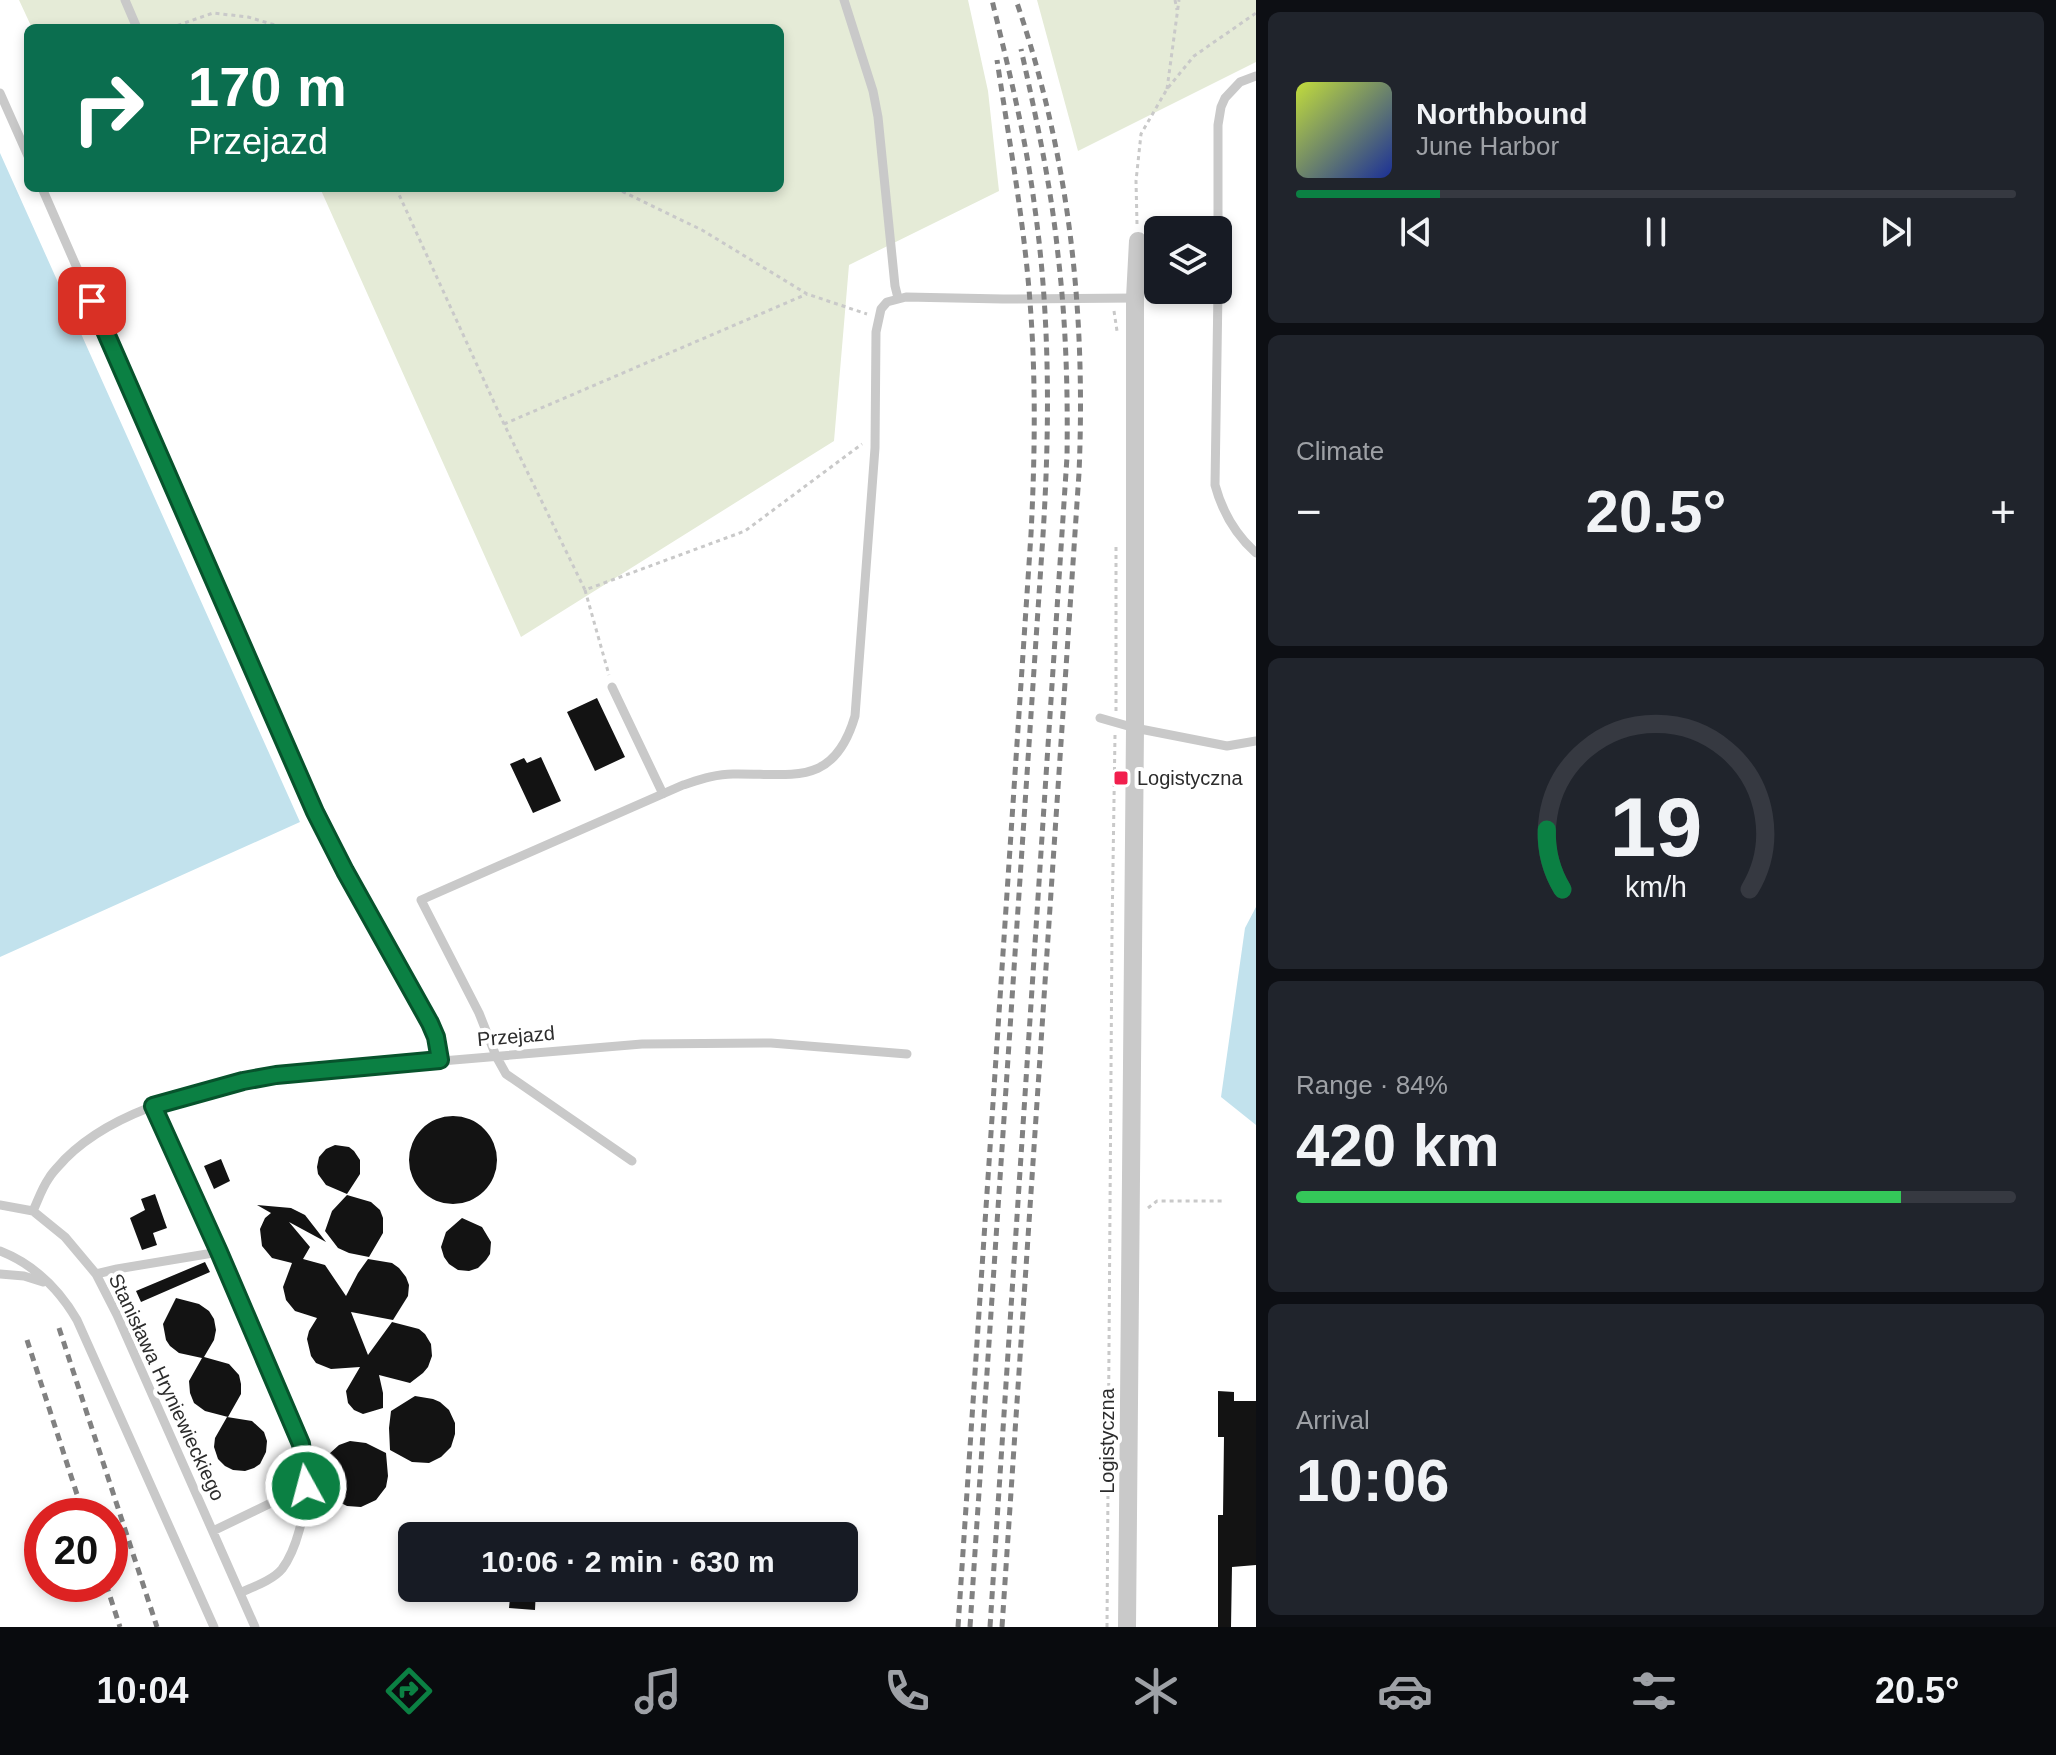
<!DOCTYPE html>
<html lang="en">
<head>
<meta charset="utf-8">
<style>
  :root { --surface:#171b24; --page:#20242c; --text:#f1f3f6; --muted:#9ea1a6; --line:#363941; --accent:#0b8043 }
  body { margin:0; font-family:Arial,sans-serif; background:var(--page); color:var(--text); height:100vh; display:flex; flex-direction:column; font-size:30px; white-space:nowrap }
  * { box-sizing:border-box; margin:0 }
  p { font-size:26px; color:var(--muted) }
  .icon { flex:none; width:44px; height:44px; fill:none; stroke:currentColor; stroke-width:2; stroke-linecap:round; stroke-linejoin:round }
  .map { position:relative; flex:1; overflow:hidden }
  .details { display:flex; flex-direction:column; gap:12px; padding:12px; background:#0d0f14; width:800px }
  .details>* { flex:none }
  .banner { position:absolute; left:24px; top:24px; width:760px; height:168px; border-radius:12px; box-shadow:0 4px 12px #0003; background:#0b6e4f; color:#fff; overflow:hidden }
  .controls { position:absolute; left:1144px; top:216px; display:grid; gap:16px }
  .controls a { display:grid; place-items:center; width:88px; height:88px; border-radius:12px; background:var(--surface); box-shadow:0 4px 12px #0003; font-size:40px }
  .speed { position:absolute; left:24px; top:1498px; display:flex; gap:16px; font-size:40px; font-weight:700; text-align:center }
  .speed>* { display:grid; place-content:center; width:104px; height:104px; border-radius:50%; background:var(--surface); box-shadow:0 4px 12px #0003; line-height:1 }
  .speed .limit { border:12px solid #d22; background:#fff; color:#111 }
  .pin { position:absolute; display:grid; place-items:center; width:68px; height:68px; color:#fff; margin:-34px; border-radius:16px; box-shadow:0 4px 12px #0006 }
  .me { position:absolute; width:88px; margin:-44px; rotate:353deg; stroke-linejoin:round; filter:drop-shadow(0 0 6px #0008) }
  .turn { display:flex; align-items:center; gap:28px; height:168px; padding:0 32px; font-size:36px }
  .turn .icon { width:104px; height:104px; stroke-width:2.5 }
  .turn b { display:block; font-size:56px; line-height:68px }
  .big { font-size:60px; font-weight:700; line-height:1.1 }
  .details .tile { flex:1; display:flex; flex-direction:column; justify-content:center; gap:12px; min-width:0; padding:0 28px; border-radius:12px; background:var(--page) }
  .details .dial { align-items:center; gap:0 }
  .dial svg { height:208px; overflow:visible; fill:none; stroke:var(--line); stroke-width:7; stroke-linecap:round; text-anchor:middle }
  .dial text { fill:var(--text); stroke:none }
  .song { display:flex; align-items:center; gap:24px }
  .cover { width:96px; height:96px; border-radius:12px; background:linear-gradient(135deg,hsl(70 70% 55%),hsl(230 70% 35%)) }
  .played { height:8px; border-radius:4px; background:linear-gradient(90deg,var(--accent) 20%,var(--line) 20%) }
  .keys { display:flex; justify-content:space-around; direction:ltr }
  .heat { display:flex; justify-content:space-between; align-items:center; font-size:44px; direction:ltr }
  .charge { height:12px; border-radius:6px; background:linear-gradient(90deg,#34c759 84%,var(--line) 0) }
  .trip { position:absolute; left:398px; top:1522px; width:460px; height:80px; border-radius:12px; background:var(--surface); box-shadow:0 4px 12px #0003; font-weight:700; line-height:80px; text-align:center }
  .menu { display:flex; height:128px; justify-content:space-around; align-items:center; background:#090b0e; color:var(--muted) }
  .menu .icon { width:56px; height:56px }
  .menu .active { color:var(--accent) }
  .menu b { font-size:36px; color:var(--text) }
  main { display:flex; flex:1; min-height:0 }
  .map>svg:first-child { display:block }
</style>
</head>
<body>
<main>
<div class="map">
<svg width="1256" height="1627" viewBox="0 0 1256 1627">
  <rect width="100%" height="100%" fill="#fff"/>
  <path fill="#e5ebd7" d="M19,0H968L988,91L999,191L849,265L834,441L521,637L320,188H780V28H32Z
    M1037,0H1256V62L1078,151Z"/>
  <path fill="#c2e2ed" d="M0,153L300,822L0,957Z
    M1256,907V1125L1221,1097L1245,928Z"/>
  <path fill="#131313" d="M597,698L625,757L595,771L567,712Z
    M541,757L561,801L533,813L510,764L524,758L527,763Z
    M409 1160a44 44 0 1 1 88 0a44 44 0 1 1-88 0Z
    M335,1145L349,1147L354,1151L360,1160V1174L347,1194L326,1185L318,1174L317,1167L319,1157L326,1149Z
    M221,1159L230,1181L214,1189L204,1166Z
    M155,1194L167,1228L153,1233L157,1245L142,1250L130,1218L145,1210L141,1199Z
    M347,1195L371,1202L380,1210L383,1218V1233L369,1257L349,1253L338,1248L325,1231L332,1211Z
    M257,1205L291,1208L305,1215L326,1242L289,1222L310,1247L303,1259L325,1265L346,1296L358,1273L368,1259L392,1263L399,1268L406,1277L409,1285L408,1296L393,1320L351,1312L368,1355L392,1322L419,1329L425,1334L431,1344L432,1356L428,1367L423,1373L410,1383L379,1375L383,1393V1408L363,1414L354,1410L348,1403L346,1391L360,1367L331,1369L316,1363L311,1356L307,1339L309,1331L317,1318L295,1311L286,1300L283,1287L292,1263L272,1258L262,1246L260,1229L265,1218L271,1213Z
    M462,1218L482,1227L491,1242L490,1254L486,1260L478,1268L469,1271L458,1270L449,1264L444,1257L441,1247L446,1232Z
    M205,1262L210,1272L141,1302L136,1291Z
    M176,1298L199,1304L209,1311L214,1319L216,1330L214,1340L204,1357L229,1364L239,1375L241,1384V1394L228,1417L205,1411L194,1403L190,1393L189,1381L202,1358L179,1353L170,1346L166,1340L163,1324Z
    M1218,1391L1234,1392V1401H1256V1565L1232,1567L1231,1627H1218V1515H1223L1224,1437H1218Z
    M415,1396L433,1399L440,1402L449,1410L455,1423V1434L451,1447L441,1457L429,1463L412,1462L390,1450L389,1428L391,1411Z
    M227,1417L252,1421L264,1432L267,1441L266,1452L260,1464L254,1468L245,1471L233,1470L225,1466L218,1459L214,1447L215,1438Z
    M350,1441L366,1443L386,1453L388,1476L386,1487L376,1500L361,1507L347,1506L335,1500L326,1491L322,1478L324,1464L329,1454L339,1445Z
    M511,1588H536L535,1610L509,1608Z"/>
  <g fill="none" stroke-linecap="round" stroke-linejoin="round">
    <path stroke="#c9c9c9" stroke-width="3" stroke-dasharray="4 4" stroke-linecap="butt" d="M1175,0L1177,10
      M170,28L213,13L248,17L285,28
      M1167,89L1179,0
      M396,188L504,424L585,590L745,531L862,444
      M615,188L702,230L807,294L867,314
      M1137,224L1136,181L1141,134L1167,89L1194,56L1256,13
      M1114,311L1117,331
      M504,424L807,294
      M585,590L609,675
      M1116,711V547
      M1148,1208L1157,1201H1222
      M1107,1627L1112,931L1115,735"/>
    <path stroke="#c9c9c9" stroke-width="9" d="M125,0L137,28
      M844,0L873,91L878,117L895,286L898,298
      M0,93L28,156
      M42,188L315,812L345,871L430,1023L436,1037L440,1060
      M1218,230V125L1221,107L1225,98L1240,82L1256,76
      M1218,290L1215,485C1222,511 1236,535 1256,553
      M612,687L663,794
      M1100,718L1135,728L1227,746L1256,741
      M153,1106C189,1185 224,1265 259,1345C277,1388 308,1440 306,1488C305,1513 297,1549 282,1569C273,1580 253,1587 240,1593
      M632,1161L506,1074L496,1056L479,1013L421,900L683,785C699,780 716,774 733,774C792,773 834,788 855,716L875,448L876,332L881,309L887,302L906,297L1003,299L1135,298
      M0,1205L33,1211L65,1237L96,1274L117,1315L255,1627
      M33,1211C38,1200 42,1188 49,1178C53,1171 60,1165 65,1159C118,1106 205,1089 276,1075L642,1044L771,1043L907,1054
      M0,1251C33,1264 59,1289 77,1320L214,1627
      M0,1274L24,1276L43,1282
      M96,1274L117,1269L219,1252
      M213,1531L306,1486"/>
    <path stroke="#c9c9c9" stroke-width="18" d="M1127,1627L1135,728V298L1138,241"/>
    <path stroke="#818181" stroke-width="5" stroke-dasharray="8 6" stroke-linecap="butt" d="M59,1328L157,1627
      M27,1340L84,1516
      M106,1584L120,1627
      M958,1627L1031,534C1035,456 1036,379 1030,302C1024,221 1009,140 997,60
      M970,1627L1043,535C1050,424 1050,313 1034,202C1025,133 1008,67 992,0
      M990,1627L1067,457C1068,390 1066,322 1058,255C1051,185 1036,117 1021,49
      M1002,1627L1079,473C1086,310 1069,155 1016,0"/>
  </g>
  <g fill="none" stroke-linecap="round" stroke-linejoin="round">
    <defs>
      <path id="route" d="M92,301L315,812L345,871L430,1023L436,1037L440,1060L276,1075L243,1081L153,1106L219,1252L301,1444L306,1486"/>
    </defs>
    <use href="#route" stroke="#07532c" stroke-width="20"/>
    <use href="#route" stroke="#0b8043" stroke-width="14"/>
  </g>
  <rect fill="#f11f4d" stroke="#fff" stroke-width="3" x="1113" y="770" width="16" height="16" rx="4"/>
  <g text-anchor="middle" stroke-width="8" stroke-linejoin="round" paint-order="stroke">
    <g font-size="20" fill="#2c2c2c" stroke="#fff" text-anchor="start">
      <text x="1137" y="785">Logistyczna</text>
    </g>
    <g font-size="20" fill="#2c2c2c" stroke="#fff">
      <text transform="translate(516 1036) rotate(-5)" y="7">Przejazd</text>
      <text transform="translate(167 1387) rotate(65)" y="7">Stanisława Hryniewieckiego</text>
      <text transform="translate(1107 1441) rotate(-90)" y="7">Logistyczna</text>
    </g>
  </g>
</svg>
<div class="controls">
<a><svg class="icon" aria-label="layers" viewBox="0 0 24 24"><path d="M12 4l9 5-9 5-9-5zM3 14l9 5 9-5"/></svg></a>
</div>
<div class="speed"><div class="limit">20</div></div>
<div class="pin" style="left:92px;top:301px;background:#d93025"><svg class="icon" aria-label="arrive" viewBox="0 0 24 24"><path d="M6 21V4h12l-3 4 3 4H6"/></svg></div>
<svg class="me" style="left:306px;top:1486px" viewBox="-20 -20 40 40"><circle r="17" fill="#0b8043" stroke="#fff" stroke-width="3"/><path d="M0-11L8 9 0 5-8 9z" fill="#fff"/></svg>
<div class="trip">10:06 · 2 min · 630 m</div>
<div class="banner">
<div class="turn"><svg class="icon" aria-label="right" viewBox="0 0 24 24"><path d="M7 20v-9h11M14 6l5 5-5 5"/></svg><div><b>170 m</b>Przejazd</div></div>
</div>
</div>
<section class="details">
<div class="tile">
<div class="song"><i class="cover"></i><div><b>Northbound</b><p>June Harbor</p></div></div>
<div class="played"></div>
<div class="keys"><svg class="icon" aria-label="previous" viewBox="0 0 24 24"><path d="M18 5L8 12l10 7zM5 5v14"/></svg><svg class="icon" aria-label="pause" viewBox="0 0 24 24"><path d="M8 5v14M16 5v14"/></svg><svg class="icon" aria-label="next" viewBox="0 0 24 24"><path d="M6 5l10 7-10 7zM19 5v14"/></svg></div>
</div>
<div class="tile"><p>Climate</p>
<div class="heat"><a>−</a><b class="big">20.5°</b><a>+</a></div>
</div>
<div class="tile dial"><svg viewBox="0 0 100 80">
<path d="M14 69A42 42 0 1 1 86 69"/>
<path d="M14 69A42 42 0 0 1 8 46" stroke="#0b8043"/>
<text x="50" y="56" font-size="32" font-weight="700">19</text>
<text x="50" y="72" font-size="11">km/h</text>
</svg></div>
<div class="tile"><p>Range · 84%</p><b class="big">420 km</b><div class="charge"></div></div>
<div class="tile"><p>Arrival</p><b class="big">10:06</b></div>
</section>
</main>
<nav class="menu">
<b>10:04</b>
<svg class="icon active" aria-label="directions" viewBox="0 0 24 24"><path d="M12 3l9 9-9 9-9-9zM9 14v-3h6M13 9l2 2-2 2"/></svg>
<svg class="icon" aria-label="music" viewBox="0 0 24 24"><path d="M9 18V5l10-2v13"/><circle cx="6" cy="18" r="3"/><circle cx="16" cy="16" r="3"/></svg>
<svg class="icon" aria-label="phone" viewBox="0 0 24 24"><path d="M5 4h4l2 5-3 2q2 4 5 5l2-3 5 2v4C11 20 4 13 5 4z"/></svg>
<svg class="icon" aria-label="climate" viewBox="0 0 24 24"><path d="M12 3v18M4 7l16 10M4 17L20 7"/></svg>
<svg class="icon" aria-label="car" viewBox="0 0 24 24"><path d="M5 17H2v-5l4-1 3-4h7l3 4 3 1v5h-3M9 17h6M6 11h13"/><circle cx="7" cy="17" r="2"/><circle cx="17" cy="17" r="2"/></svg>
<svg class="icon" aria-label="filters" viewBox="0 0 24 24"><path d="M4 7h16M4 17h16"/><circle cx="9" cy="7" r="2"/><circle cx="15" cy="17" r="2"/></svg>
<b>20.5°</b>
</nav>
</body>
</html>
